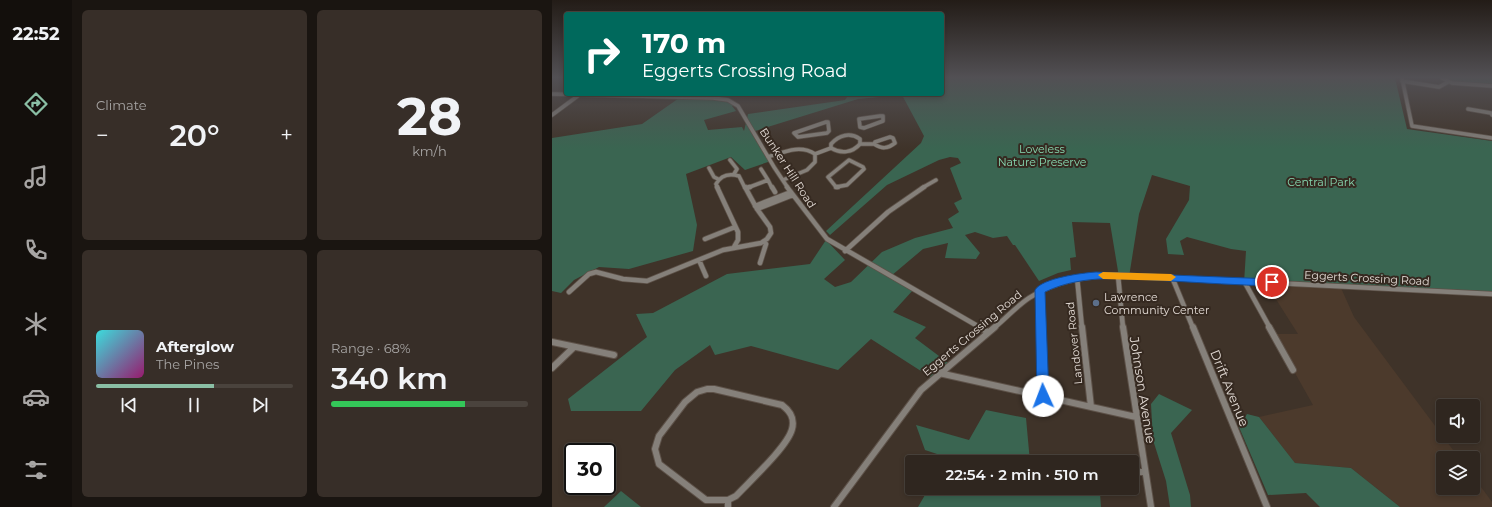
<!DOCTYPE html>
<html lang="en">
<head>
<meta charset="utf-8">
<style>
  :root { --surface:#2f261f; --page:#372e28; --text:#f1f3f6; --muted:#a7a5a4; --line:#4a433d; --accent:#8abfa5 }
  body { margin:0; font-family:Montserrat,sans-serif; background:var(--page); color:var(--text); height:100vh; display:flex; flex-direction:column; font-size:15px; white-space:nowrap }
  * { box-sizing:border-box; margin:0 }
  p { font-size:13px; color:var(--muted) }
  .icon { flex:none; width:22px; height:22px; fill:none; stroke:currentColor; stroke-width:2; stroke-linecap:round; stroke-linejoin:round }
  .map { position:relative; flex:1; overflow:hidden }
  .drawer { display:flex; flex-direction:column; gap:10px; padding:10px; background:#1a1511; width:480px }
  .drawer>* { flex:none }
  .banner { position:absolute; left:12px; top:12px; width:380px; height:84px; border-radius:4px; box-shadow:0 2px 6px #0003,0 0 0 1px var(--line); background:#00695c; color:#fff; overflow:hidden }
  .tools { position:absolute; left:884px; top:399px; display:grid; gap:8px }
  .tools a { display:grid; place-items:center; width:44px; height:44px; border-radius:4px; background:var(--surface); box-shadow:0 2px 6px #0003,0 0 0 1px var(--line); font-size:20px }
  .speed { position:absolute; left:12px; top:443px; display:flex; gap:8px; font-size:20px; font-weight:700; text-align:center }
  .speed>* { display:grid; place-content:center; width:52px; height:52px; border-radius:50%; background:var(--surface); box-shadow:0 2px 6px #0003,0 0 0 1px var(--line); line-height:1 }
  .speed .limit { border:2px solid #111; border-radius:6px; background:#fff; color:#111 }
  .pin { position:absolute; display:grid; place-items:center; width:34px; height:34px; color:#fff; margin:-17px; border:2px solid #fff; border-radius:50%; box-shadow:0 1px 4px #0007 }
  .me { position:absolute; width:44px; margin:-22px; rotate:358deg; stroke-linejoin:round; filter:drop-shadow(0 0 3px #0008) }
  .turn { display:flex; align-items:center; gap:14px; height:84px; padding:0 12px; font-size:18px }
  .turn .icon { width:52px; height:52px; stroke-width:2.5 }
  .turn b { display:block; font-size:28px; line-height:34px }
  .big { font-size:30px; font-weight:600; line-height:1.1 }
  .drawer .tile { flex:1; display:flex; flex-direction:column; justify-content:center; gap:6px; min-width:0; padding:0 14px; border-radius:6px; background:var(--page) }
  .drawer .dial { align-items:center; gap:0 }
  .dial b { font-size:52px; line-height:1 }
  .song { display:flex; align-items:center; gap:12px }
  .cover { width:48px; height:48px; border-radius:6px; background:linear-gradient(135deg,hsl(180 70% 55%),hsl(320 70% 35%)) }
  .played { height:4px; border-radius:2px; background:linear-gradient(90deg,var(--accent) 60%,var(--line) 60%) }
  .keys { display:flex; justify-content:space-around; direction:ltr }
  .heat { display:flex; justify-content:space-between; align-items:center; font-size:22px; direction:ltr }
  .charge { height:6px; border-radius:3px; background:linear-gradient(90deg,#34c759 68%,var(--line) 0) }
  .drawer .tiles { flex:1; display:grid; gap:10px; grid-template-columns:repeat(2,1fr) }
  .trip { position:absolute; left:353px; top:455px; width:234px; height:40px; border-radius:4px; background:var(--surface); box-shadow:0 2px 6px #0003,0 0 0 1px var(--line); font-weight:600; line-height:40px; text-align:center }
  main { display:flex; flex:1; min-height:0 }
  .menu { display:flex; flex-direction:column; width:72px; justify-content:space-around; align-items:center; background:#130f0c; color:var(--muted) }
  .menu .icon { width:28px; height:28px }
  .menu .selected { color:var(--accent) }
  .menu b { font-size:18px; color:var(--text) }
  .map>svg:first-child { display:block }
</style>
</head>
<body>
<main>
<nav class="menu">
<b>22:52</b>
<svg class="icon selected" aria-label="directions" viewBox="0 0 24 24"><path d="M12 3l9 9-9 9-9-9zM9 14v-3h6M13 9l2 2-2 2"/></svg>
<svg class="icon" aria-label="music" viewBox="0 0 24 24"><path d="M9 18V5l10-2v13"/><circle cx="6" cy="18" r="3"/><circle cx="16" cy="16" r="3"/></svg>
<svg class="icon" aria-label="phone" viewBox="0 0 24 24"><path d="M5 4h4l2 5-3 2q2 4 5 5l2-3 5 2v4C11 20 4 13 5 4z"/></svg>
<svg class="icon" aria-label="climate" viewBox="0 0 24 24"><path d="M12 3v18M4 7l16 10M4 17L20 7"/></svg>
<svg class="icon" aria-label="car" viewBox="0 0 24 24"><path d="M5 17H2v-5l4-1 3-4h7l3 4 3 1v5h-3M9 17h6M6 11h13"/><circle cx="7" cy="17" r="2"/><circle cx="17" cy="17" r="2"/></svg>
<svg class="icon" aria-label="filters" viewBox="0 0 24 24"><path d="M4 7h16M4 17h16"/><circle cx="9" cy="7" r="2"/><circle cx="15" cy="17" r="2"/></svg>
</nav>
<section class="drawer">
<div class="tiles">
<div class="tile"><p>Climate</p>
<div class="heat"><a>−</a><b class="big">20°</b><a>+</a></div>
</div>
<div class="tile dial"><b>28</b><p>km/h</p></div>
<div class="tile">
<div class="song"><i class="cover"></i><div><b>Afterglow</b><p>The Pines</p></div></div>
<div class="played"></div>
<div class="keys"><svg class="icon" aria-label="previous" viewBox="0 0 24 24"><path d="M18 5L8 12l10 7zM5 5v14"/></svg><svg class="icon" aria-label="pause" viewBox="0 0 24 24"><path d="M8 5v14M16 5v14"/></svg><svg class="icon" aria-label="next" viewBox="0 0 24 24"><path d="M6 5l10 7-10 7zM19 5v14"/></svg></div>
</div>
<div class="tile"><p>Range · 68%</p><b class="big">340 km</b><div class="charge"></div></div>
</div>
</section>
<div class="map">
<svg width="940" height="507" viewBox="0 0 940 507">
  <rect width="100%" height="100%" fill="#3f3329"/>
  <path fill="#4c3a2c" d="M715,285L789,288L802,317L907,458H891V488H921V476L940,502V507H848L799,468L743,463L707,417L761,405L721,334H746Z"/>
  <path fill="#3a6551" d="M390,78H843L855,129L940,141V296L692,283L694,251L679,249L635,237L628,241L632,255L616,254L614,239L637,200L638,186L600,175L587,214L577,277H567L558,223L520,222L524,257L518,258L519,270L506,273L487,281L463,245H461L455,236L441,238L423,232L413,235L428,253L424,259L393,258L396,243L371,249L339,276L362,289L341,312L374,327L363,338L399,365L383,380L319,339L286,370L199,346L163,355L158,345L123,370L89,411H19L16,399L95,337L84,314L101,313L175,274L258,264L274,240L293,260L272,279L283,287L299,282L330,252L363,238L401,228L396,219L407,212L402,203L410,199L398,168L409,163L406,158L398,157L387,160L335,185L278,235L274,231L369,143L372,136L350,95L306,99L203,131L219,161L193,170L179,157L134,174L145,225L141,251L77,269L47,267L22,280L9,293L0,291V138L90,124L130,96L169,94L187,105L180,106L184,111L152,120L156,130L190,127L192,131L196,114L293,100L297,94H390Z
    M896,78H940V86L898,83Z
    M607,394L640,410L619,433L638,495L639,507H618L614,481L601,440L599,404Z
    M434,410L474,418L478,462H391L394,457L373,450L364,425L417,440Z
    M695,414L707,417L743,463L799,468L848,507H768L754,493L716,495L687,427Z
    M377,488H524L548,493L549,507H366Z
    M69,491L89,507H52Z"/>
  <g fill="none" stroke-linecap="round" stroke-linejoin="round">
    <defs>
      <path id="minor-far2" d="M850,78L860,126L940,138
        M890,78L900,83L940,86
        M850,81L887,87L896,82
        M0,94L161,98L176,100L186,106L222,167L236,188
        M916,109L939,113L940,115
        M0,115L27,95
        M328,116H331V121L312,128L308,127L307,119Z
        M274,122H276L277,131L275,133L246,137L242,133Z
        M338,137L341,138L343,143C335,149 330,149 322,144L323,142Z
        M308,144H322
        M279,148V144C287,135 298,132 308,139V144
        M279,148C289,154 300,153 308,144
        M263,154L279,148
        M216,157C232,152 248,144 263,154V162L255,170L231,180
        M178,160L185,169L182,174
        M297,160L311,167L312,169L295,185L284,187L276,177Z
        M157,168L162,177L166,179
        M209,169L216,180
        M166,188L164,184C169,175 177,173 187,176L193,188
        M195,188L216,180L220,188
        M370,188L384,180"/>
      <path id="minor-far1" d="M165,187L186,232V240L182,247
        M220,187L223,192
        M235,187L275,239L429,328
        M284,187H286
        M194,188L198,187
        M203,206L239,192
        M205,209L241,195
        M153,239L183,227
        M293,251L336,212L372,187
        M147,260L154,276
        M208,263L214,244
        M566,275L571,328
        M525,277L530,328
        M620,277L641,328
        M692,281L718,328
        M488,290L489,328
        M17,292L37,274L44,272L71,279L95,281L171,250L209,243L215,239L219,233L218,227L205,209L193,187
        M442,328C454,318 465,306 477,298C504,280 535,276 566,275L940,294"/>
      <path id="minor" d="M427,327L436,332
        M489,327L491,397
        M530,327L539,407
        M571,327L599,507
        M641,327L715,507
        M717,327L741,370
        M0,342L62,355
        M0,368L22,347
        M387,373L584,417
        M155,389H162L230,405C238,411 243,418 240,429C236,446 198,481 184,496L176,500H154L107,464L103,449L107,436L133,402L145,392Z
        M580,472H593
        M176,500V507
        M282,507L369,390L443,327"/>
    </defs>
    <use href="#minor-far2" stroke="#5d5148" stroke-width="5"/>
    <use href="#minor-far1" stroke="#5d5148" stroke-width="6"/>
    <use href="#minor" stroke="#5d5148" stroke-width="8"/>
    <use href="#minor-far2" stroke="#85807a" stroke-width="3.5"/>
    <use href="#minor-far1" stroke="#85807a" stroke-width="4.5"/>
    <use href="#minor" stroke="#85807a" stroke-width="6"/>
  </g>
  <linearGradient id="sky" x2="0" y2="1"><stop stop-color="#231c17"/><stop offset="0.52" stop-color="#525054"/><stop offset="1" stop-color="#525054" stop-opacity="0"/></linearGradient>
  <rect width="940" height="149" fill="url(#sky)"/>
  <path fill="#1a73e8" stroke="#114b97" d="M544,272L720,279L723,280L724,282L723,285L720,286C686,285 653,283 619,281C577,279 532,273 493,292L497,396L495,400L491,402L487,400L485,396L483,290C490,278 530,273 544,272Z"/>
  <path fill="#f59e0b" d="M551,272L619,274L624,277L619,281L551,279L546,275Z"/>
  <circle fill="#5c6f8a" stroke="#352920" stroke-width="1.5" cx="544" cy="303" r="4"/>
  <g text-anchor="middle" stroke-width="4" stroke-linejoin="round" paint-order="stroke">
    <g font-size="11" fill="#88dab2" stroke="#352920">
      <text x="490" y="153">Loveless<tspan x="490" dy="13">Nature Preserve</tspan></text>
      <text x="769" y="186">Central Park</text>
    </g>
    <g font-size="11" fill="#e3dbd5" stroke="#352920">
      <text transform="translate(236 168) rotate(57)" y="4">Bunker Hill Road</text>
      <text transform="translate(815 278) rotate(3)" y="4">Eggerts Crossing Road</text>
      <text transform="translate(420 333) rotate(-40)" y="4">Eggerts Crossing Road</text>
      <text transform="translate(522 343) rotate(-96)" y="4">Landover Road</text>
    </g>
    <g font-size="11" fill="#e3dbd5" stroke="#352920" text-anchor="start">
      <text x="552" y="301">Lawrence<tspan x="552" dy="13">Community Center</tspan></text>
    </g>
    <g font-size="13" fill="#e3dbd5" stroke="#352920">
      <text transform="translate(678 388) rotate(68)" y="5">Drift Avenue</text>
      <text transform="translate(591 390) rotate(81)" y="5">Johnson Avenue</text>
    </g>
  </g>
</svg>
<div class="tools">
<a><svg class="icon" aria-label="sound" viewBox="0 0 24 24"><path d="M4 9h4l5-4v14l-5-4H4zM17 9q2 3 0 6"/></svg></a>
<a><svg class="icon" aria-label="layers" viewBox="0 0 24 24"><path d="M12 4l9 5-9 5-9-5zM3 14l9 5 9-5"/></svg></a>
</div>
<div class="speed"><div class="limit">30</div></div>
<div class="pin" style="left:720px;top:282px;background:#d93025"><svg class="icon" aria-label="arrive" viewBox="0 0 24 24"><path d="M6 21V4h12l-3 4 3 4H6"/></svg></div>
<svg class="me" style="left:491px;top:396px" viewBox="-20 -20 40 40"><circle r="19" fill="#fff"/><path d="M0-13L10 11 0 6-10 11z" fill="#1a73e8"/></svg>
<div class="trip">22:54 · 2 min · 510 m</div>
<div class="banner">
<div class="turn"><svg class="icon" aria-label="right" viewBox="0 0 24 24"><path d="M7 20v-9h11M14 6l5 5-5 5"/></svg><div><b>170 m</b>Eggerts Crossing Road</div></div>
</div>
</div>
</main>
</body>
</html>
